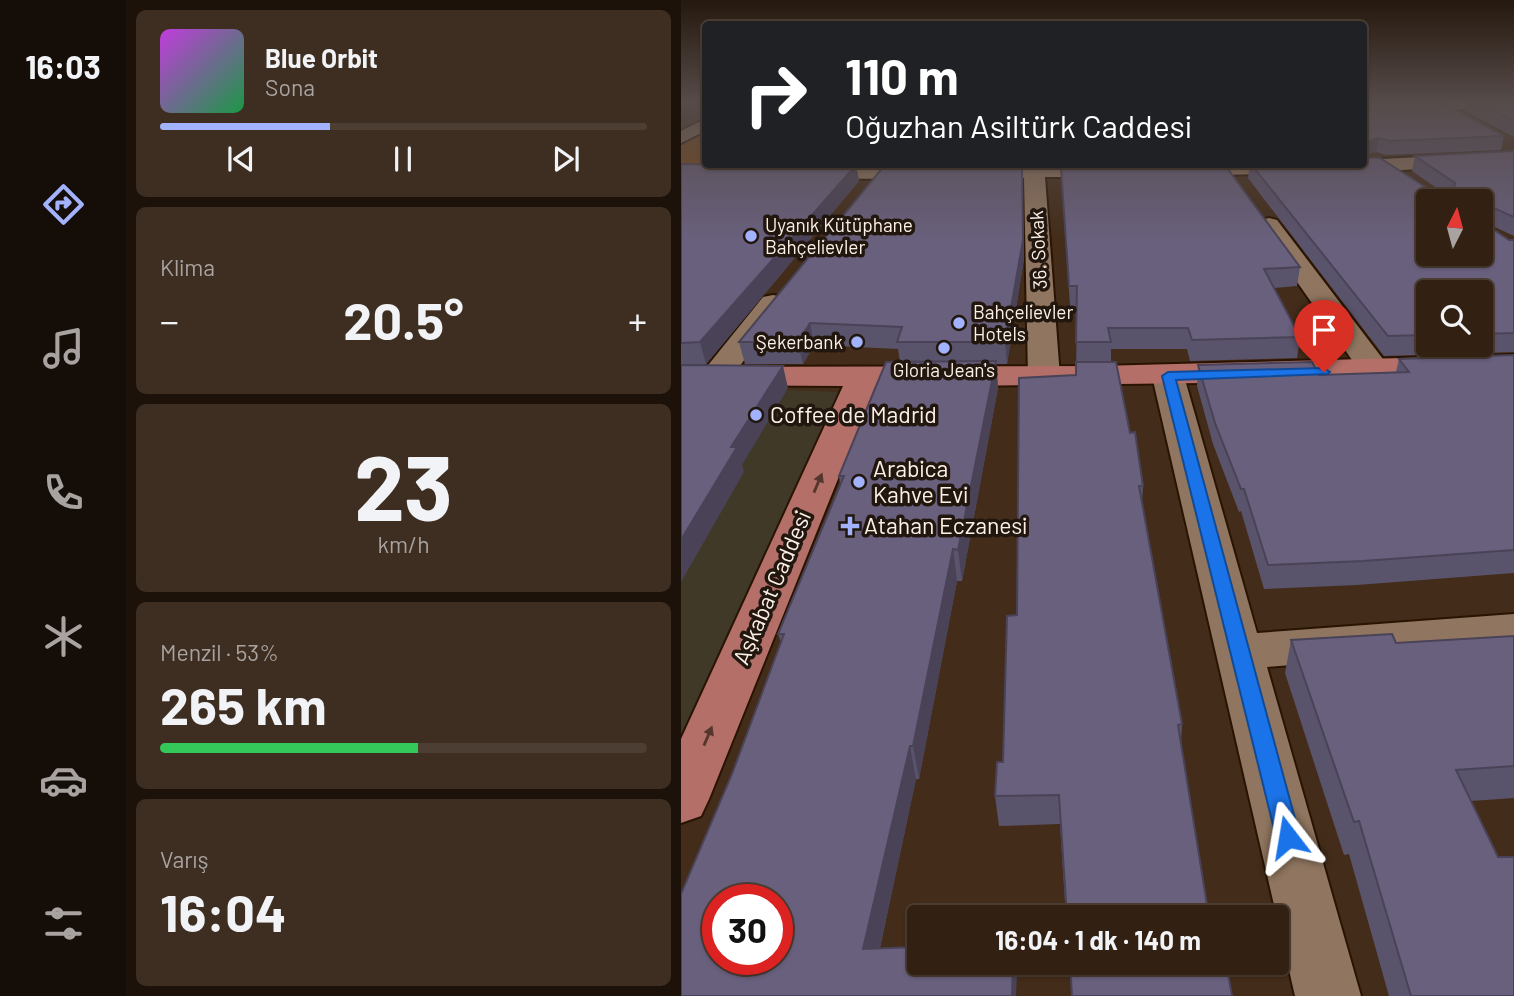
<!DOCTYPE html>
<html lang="tr">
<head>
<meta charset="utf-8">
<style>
  :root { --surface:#322113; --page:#3d2e21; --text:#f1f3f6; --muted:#a8a3a0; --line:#4d3e33; --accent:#a3b2fc }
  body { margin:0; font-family:Barlow,sans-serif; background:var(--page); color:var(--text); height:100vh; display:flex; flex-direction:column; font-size:26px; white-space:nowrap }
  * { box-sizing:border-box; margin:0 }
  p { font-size:23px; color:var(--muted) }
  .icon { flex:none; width:38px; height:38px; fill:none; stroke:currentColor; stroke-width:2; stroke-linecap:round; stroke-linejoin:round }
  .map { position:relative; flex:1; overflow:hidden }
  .side { display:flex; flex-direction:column; gap:10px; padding:10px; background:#1c120a; width:555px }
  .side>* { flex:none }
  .guide { position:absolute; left:21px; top:21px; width:665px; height:147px; border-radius:7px; box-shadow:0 2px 5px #0004,0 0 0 2px var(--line); background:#202124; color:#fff; overflow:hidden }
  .needle { width:46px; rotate:6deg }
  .controls { position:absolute; left:735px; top:189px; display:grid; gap:14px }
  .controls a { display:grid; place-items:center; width:77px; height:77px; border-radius:7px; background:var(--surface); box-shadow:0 2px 5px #0004,0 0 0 2px var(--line); font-size:35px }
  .speed { position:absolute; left:21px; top:884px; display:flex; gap:14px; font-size:35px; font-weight:700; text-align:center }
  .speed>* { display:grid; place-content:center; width:91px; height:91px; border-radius:50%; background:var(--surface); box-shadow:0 2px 5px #0004,0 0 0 2px var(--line); line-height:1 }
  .speed .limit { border:10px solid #d22; background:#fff; color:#111 }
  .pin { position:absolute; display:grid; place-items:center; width:60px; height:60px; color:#fff; margin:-72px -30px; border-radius:50% 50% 50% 0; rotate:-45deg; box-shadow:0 0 7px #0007 }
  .pin .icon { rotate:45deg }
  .me { position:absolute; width:77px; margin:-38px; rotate:346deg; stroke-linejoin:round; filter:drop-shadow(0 0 5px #0008) }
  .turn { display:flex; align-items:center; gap:24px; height:147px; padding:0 28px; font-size:32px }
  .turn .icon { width:91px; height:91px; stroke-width:2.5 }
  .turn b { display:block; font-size:49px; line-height:60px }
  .big { font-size:52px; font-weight:700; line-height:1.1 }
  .side .widget { flex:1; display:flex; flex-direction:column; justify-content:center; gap:10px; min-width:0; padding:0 24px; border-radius:10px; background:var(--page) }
  .side .dial { align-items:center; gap:0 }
  .dial b { font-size:91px; line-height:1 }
  .song { display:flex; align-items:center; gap:21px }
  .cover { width:84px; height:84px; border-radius:10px; background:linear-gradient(135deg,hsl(290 70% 55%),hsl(140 70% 35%)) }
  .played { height:7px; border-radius:4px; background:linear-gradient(90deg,var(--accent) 35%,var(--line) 35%) }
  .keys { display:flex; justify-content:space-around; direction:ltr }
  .heat { display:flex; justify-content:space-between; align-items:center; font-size:38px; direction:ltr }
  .charge { height:10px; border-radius:5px; background:linear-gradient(90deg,#34c759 53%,var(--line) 0) }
  .trip { position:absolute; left:226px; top:905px; width:382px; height:70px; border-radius:7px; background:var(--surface); box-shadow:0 2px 5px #0004,0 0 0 2px var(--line); font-weight:700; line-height:70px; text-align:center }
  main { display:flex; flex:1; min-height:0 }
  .menu { display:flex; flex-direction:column; width:126px; justify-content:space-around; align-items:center; background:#140d08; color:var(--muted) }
  .menu .icon { width:49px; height:49px }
  .menu .on { color:var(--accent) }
  .menu b { font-size:32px; color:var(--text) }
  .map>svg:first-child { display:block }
</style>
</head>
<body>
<main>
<nav class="menu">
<b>16:03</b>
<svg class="icon on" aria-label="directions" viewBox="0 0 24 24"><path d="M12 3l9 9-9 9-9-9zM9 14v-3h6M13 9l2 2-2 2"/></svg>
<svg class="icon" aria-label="music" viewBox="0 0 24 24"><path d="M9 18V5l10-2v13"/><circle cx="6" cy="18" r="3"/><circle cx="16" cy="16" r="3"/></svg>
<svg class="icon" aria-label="phone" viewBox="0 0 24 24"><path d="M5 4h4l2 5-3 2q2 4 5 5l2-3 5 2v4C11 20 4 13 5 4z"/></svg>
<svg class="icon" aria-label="climate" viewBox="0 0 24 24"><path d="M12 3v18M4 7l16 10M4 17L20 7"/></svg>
<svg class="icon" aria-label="car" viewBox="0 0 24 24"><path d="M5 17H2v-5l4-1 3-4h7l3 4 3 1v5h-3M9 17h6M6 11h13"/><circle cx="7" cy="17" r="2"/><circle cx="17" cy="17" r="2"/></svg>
<svg class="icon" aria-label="filters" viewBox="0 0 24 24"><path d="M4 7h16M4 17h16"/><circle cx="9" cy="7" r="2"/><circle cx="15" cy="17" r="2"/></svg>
</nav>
<section class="side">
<div class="widget">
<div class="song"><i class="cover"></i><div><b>Blue Orbit</b><p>Sona</p></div></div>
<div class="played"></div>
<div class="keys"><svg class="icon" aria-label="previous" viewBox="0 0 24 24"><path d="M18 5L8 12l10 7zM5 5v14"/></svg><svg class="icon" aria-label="pause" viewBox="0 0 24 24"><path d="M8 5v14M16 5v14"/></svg><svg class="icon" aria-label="next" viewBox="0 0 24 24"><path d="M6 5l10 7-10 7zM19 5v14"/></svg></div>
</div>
<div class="widget"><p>Klima</p>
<div class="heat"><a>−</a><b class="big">20.5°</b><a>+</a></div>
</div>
<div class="widget dial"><b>23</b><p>km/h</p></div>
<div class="widget"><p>Menzil · 53%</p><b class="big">265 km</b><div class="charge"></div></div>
<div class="widget"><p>Varış</p><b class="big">16:04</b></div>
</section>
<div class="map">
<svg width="834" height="996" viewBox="0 0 834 996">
  <rect width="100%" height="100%" fill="#432c19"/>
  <path fill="#413928" d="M22,386L176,393L0,799V415Z"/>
  <path fill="#7c4915" d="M24,132V164L163,165L159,169L0,163V145Z"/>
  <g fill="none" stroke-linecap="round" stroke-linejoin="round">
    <defs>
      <path id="minor" d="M749,102H834V108L755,110L749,108L747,105Z
        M24,119V131L0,143V131Z
        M834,152V164L702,171L496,176L489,174L486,170L494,164H682V160Z
        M343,164L432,165L439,167L442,171L439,175L432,177H364L379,377L374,384L363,386L352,384L347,377L343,178L125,179L118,177L115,173L118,169L125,167Z
        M588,218L596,220L705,363L710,370L705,377L694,379L683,377L576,225L580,220Z
        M92,295L102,297L106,303L46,383L35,385L24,383L19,376L24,369L82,297Z
        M487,367L498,369L503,376L576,633L834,614V647L586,667L680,996H614L471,376L476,369Z"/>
      <path id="major" d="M834,355V373L521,383L194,387L28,799L20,816L0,823V739L162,386L0,385V367L417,366Z"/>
    </defs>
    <use href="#minor" stroke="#291402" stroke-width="4"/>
    <use href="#major" stroke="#291402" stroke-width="4"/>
    <use href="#minor" fill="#907660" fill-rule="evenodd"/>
    <use href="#major" fill="#b36f68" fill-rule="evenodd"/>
  </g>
  <path fill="#5a536c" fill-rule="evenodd" d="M682,102L823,136L820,150L705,155L695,152Z
    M787,102H833V137L784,111Z
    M833,151V236L803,222V223L828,240H833V352L703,356L567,178L569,164H682L749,190L757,189L731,171L734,156ZM747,292H800V345H747Z
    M0,164L167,168L175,165L178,181L25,364L0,365Z
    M266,164H312V165Z
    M380,168L619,267L616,286L593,288L619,337L616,358L509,361L506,349H430V362L449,433L462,486L461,503L501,724L500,742L528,917H385L379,824L318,826L314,796L322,762L336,615L395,375L396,306H389Z
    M341,184L343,259L326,364H315L317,388L281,581H276L238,779H235L199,948L336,974L0,996L51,774L100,642L97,634L159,484L158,476L219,362L217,349L133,345L122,364H64L58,342Z
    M833,355V573L676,585L583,589L560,511L558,512L532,444L516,386L517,365L638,375L715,372L718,359Z
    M833,636V798L790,801L833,996H708L668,854L663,855L604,673L610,640L715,643Z"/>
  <path fill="#4a4358" d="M1,102H15L2,108Z
    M698,138L695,152L682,156V145L684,142Z
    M175,165L178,181L25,364L19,342Z
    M341,168L343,259L326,364L324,342Z
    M129,323L133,345L122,364L117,342Z
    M315,361L317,388L281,581L277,550Z
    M102,366L107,388L61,465L63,472L0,582V540L50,447Z
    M272,549L276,581L238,779L232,746Z
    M229,746L235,779L192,980L182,949Z
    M332,962H335L336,974L335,996H331Z"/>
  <path fill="#69607d" stroke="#4a4358" stroke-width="2" fill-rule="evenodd" d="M682,102H760L823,136L708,141L698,138L684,142L682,145Z
    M793,102H833V121Z
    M833,151V217L802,203L803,223L828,240H833V333L800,334V292H747V335L707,336L570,164H682V158H699L749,190L773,188L774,183L734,156ZM747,201H800V254H747Z
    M0,164L167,168L169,165H175L19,342L0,343Z
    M483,164H543L619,267L583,269L619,337L511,340L507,328H427L430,342H395L396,286H388L380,168Z
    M203,166L341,168L342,240L324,342H216L221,327L129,323L117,342H58Z
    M833,355V550L682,561L587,565L563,489H560L534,423L517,365L631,362L638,375L728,372L718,359Z
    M315,361L277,550L272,549L232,746H229L182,949L238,947V962H332L331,996H0V894L51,774L103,634H97L163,476H158L205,362ZM37,900H96V959H37Z
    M395,362H435L449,433L454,432L462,486H458L501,724L497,725L528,917H386L378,795L314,796L316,762H322L326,616L336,615L338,378L395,375Z
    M0,365L102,366L50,447H56L0,540Z
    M711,634L715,643L833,636V766L775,770L817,857H833V996H730L678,821L673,822L610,640Z
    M389,962H545L551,996H391Z"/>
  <defs><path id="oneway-solid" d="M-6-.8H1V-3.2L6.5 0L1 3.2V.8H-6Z" transform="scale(1.75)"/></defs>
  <g fill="#55362e">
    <use href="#oneway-solid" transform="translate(137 483) rotate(-67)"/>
    <use href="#oneway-solid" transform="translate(27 736) rotate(-67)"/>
  </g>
  <linearGradient id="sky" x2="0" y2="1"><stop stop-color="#25180e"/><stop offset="0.42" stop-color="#554b49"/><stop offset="1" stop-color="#554b49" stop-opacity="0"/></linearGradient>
  <rect width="834" height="241" fill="url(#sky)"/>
  <path fill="#1a73e8" stroke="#114b97" stroke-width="2" d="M643,368L649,372L647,374L495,380L619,837L615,845L607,848L598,845L595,837L481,376L487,372Z"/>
  <g fill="#a3b2fc" stroke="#22170f" stroke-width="2.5">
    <circle cx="70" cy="236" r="7"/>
    <circle cx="278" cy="323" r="7"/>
    <circle cx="176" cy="342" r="7"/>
    <circle cx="263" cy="348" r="7"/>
    <circle cx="75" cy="415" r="7"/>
    <circle cx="178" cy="482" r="7"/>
    <path d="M165.5 515.5h7v7h7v7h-7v7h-7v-7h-7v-7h7z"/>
  </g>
  <g text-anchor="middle" stroke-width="7" stroke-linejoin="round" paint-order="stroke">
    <g font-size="19" fill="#fdf1e7" stroke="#22170f" text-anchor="start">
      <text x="84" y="232">Uyanık Kütüphane<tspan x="84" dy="22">Bahçelievler</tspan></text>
      <text x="292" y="319">Bahçelievler<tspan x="292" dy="22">Hotels</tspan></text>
      <text x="162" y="349" text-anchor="end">Şekerbank</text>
      <text x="263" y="377" text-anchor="middle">Gloria Jean's</text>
    </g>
    <g font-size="19" fill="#fdf1e7" stroke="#22170f">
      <text transform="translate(357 250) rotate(-93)" y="7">36. Sokak</text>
    </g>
    <g font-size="23" fill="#fdf1e7" stroke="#22170f" text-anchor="start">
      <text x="89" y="423">Coffee de Madrid</text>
      <text x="192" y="477">Arabica<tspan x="192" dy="26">Kahve Evi</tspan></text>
      <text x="183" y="534">Atahan Eczanesi</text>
    </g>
    <g font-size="23" fill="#fdf1e7" stroke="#22170f">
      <text transform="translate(91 588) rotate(-67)" y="8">Aşkabat Caddesi</text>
    </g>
  </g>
</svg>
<div class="controls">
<a><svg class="needle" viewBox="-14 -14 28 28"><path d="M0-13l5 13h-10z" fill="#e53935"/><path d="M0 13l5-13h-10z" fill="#a8a3a0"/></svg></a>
<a><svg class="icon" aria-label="search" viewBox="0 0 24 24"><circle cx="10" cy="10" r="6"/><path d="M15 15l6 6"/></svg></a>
</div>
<div class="speed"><div class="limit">30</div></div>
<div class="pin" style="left:643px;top:372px;background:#d93025"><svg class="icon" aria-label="arrive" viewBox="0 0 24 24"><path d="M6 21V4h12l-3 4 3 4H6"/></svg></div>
<svg class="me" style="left:607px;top:837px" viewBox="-20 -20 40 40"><path d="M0-17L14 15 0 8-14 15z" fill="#1a73e8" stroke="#fff" stroke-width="4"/></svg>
<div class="trip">16:04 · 1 dk · 140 m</div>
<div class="guide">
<div class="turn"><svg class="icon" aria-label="right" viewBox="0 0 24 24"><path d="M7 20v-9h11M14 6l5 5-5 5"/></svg><div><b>110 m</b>Oğuzhan Asiltürk Caddesi</div></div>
</div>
</div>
</main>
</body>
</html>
